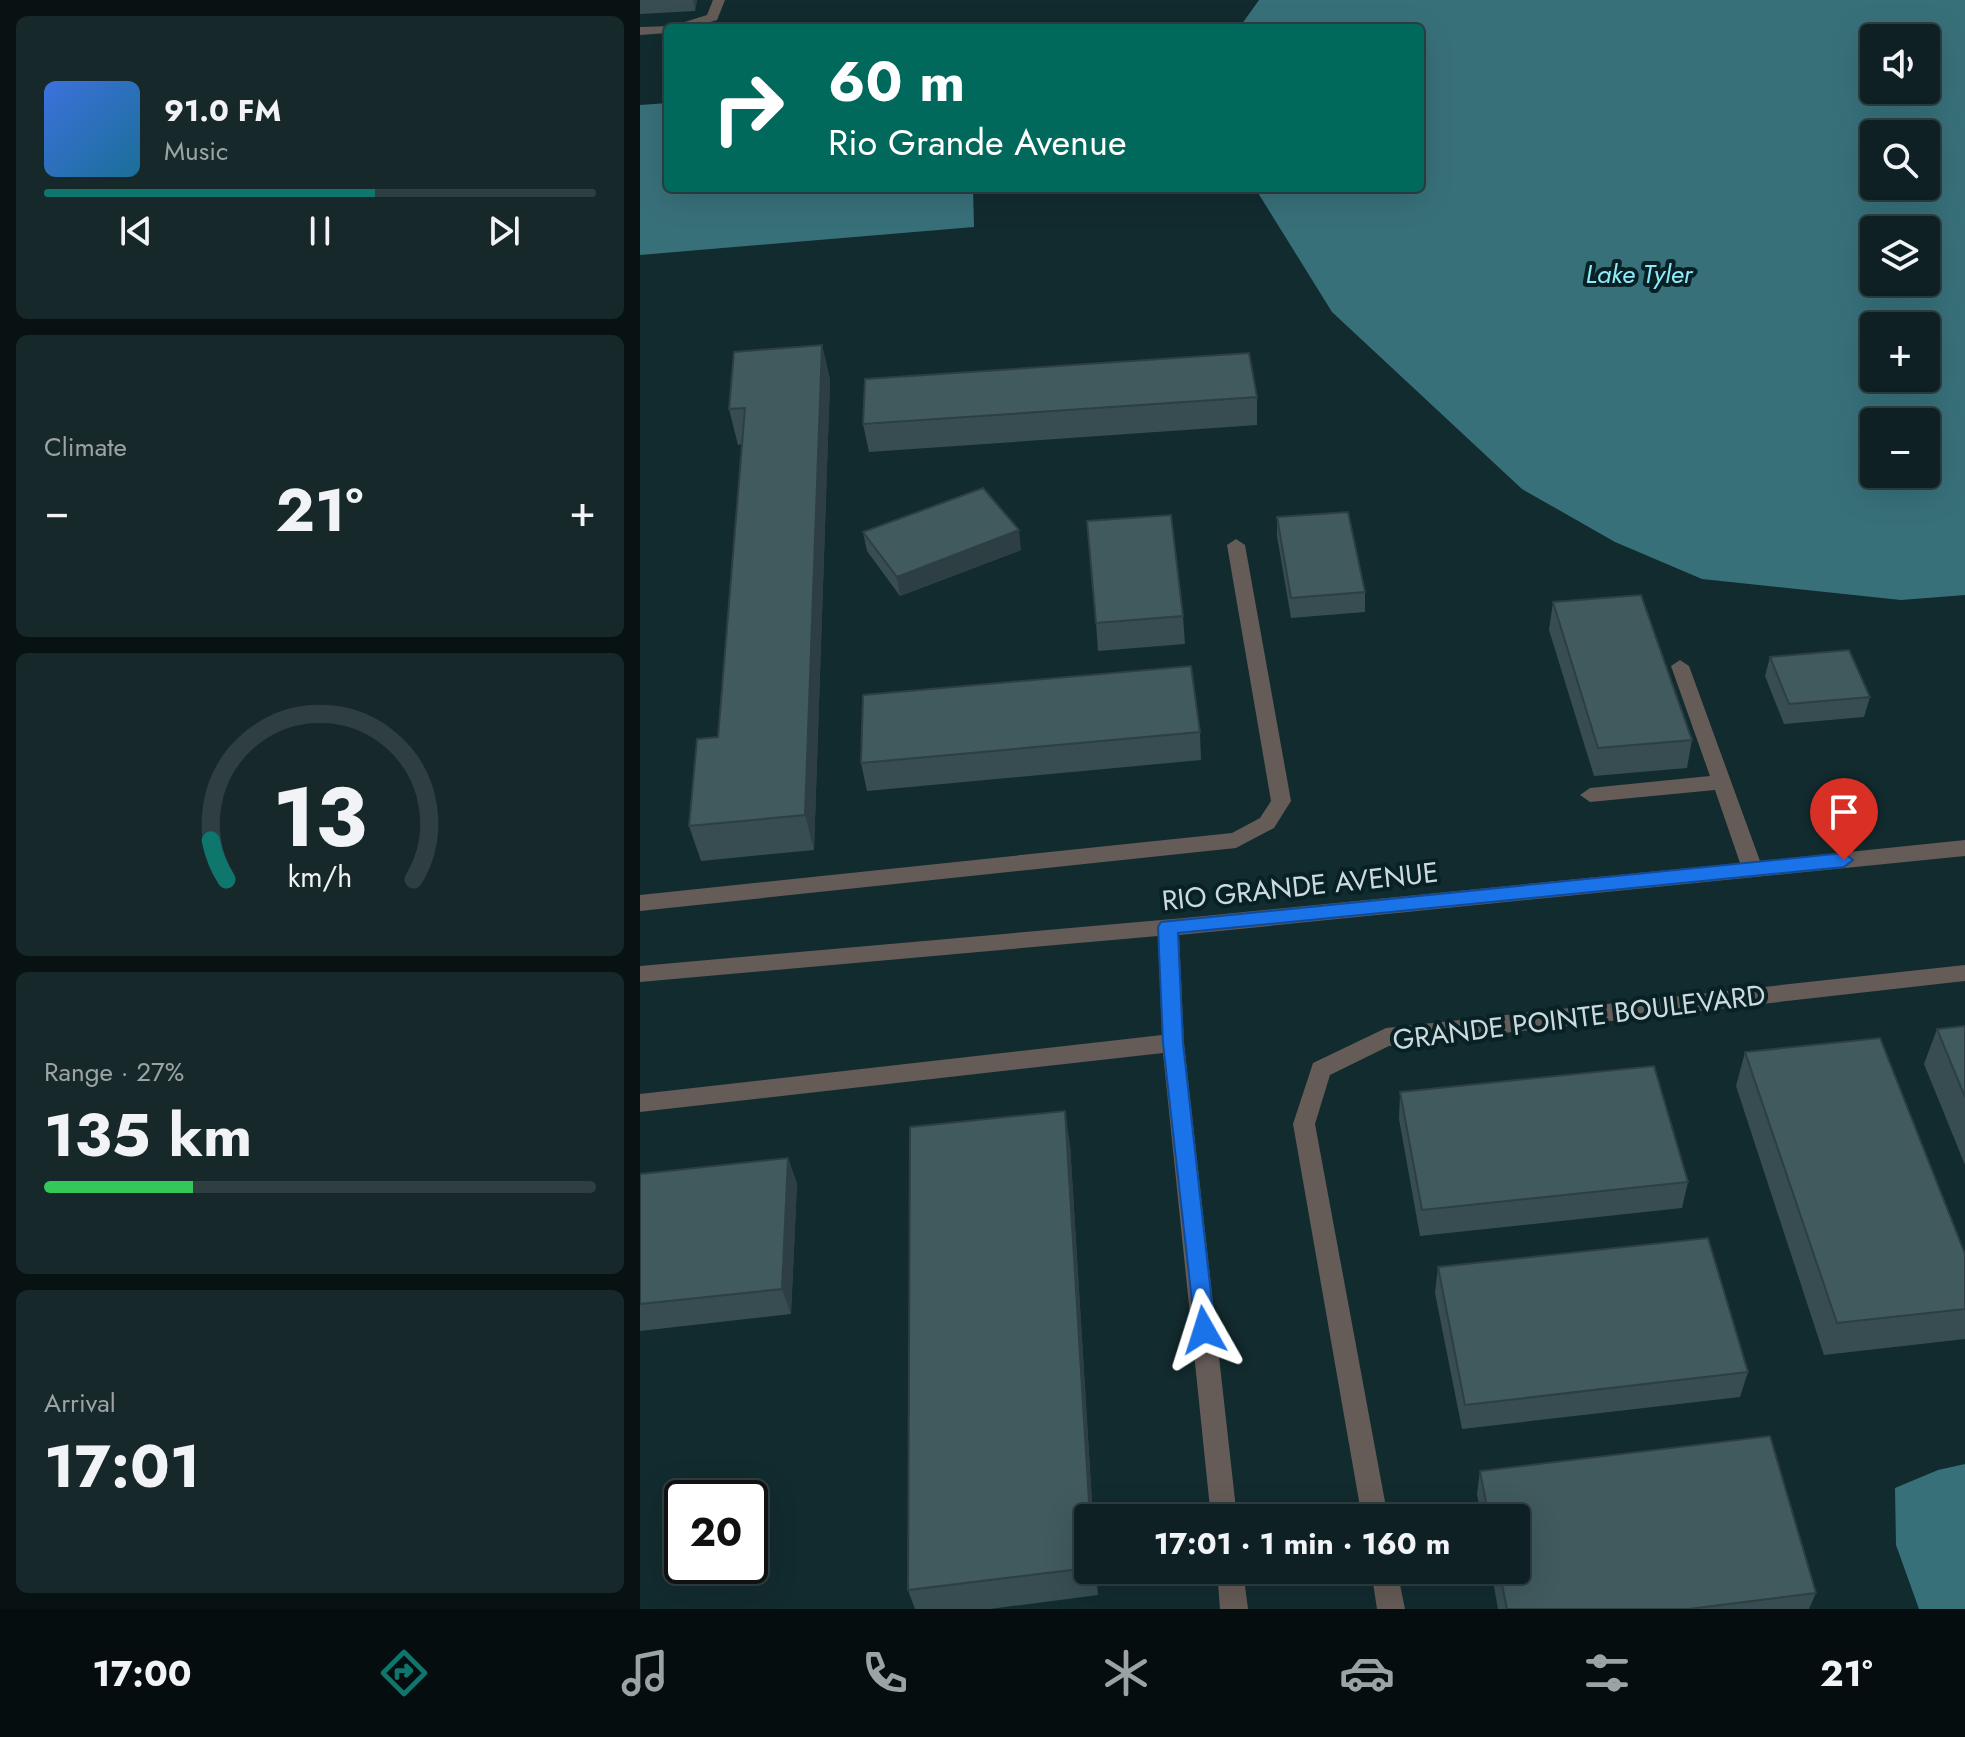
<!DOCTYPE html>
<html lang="en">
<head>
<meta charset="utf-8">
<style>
  :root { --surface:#0e2023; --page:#17282b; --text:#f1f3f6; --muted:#9ba3a6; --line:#2e3e41; --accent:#0f766e }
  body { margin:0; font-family:Jost,sans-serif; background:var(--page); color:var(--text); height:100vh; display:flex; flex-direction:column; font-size:30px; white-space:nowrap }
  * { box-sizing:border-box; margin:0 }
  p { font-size:26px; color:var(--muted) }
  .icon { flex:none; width:44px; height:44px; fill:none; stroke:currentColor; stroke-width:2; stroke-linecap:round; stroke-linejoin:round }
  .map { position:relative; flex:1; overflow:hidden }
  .details { display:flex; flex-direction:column; gap:16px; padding:16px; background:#081213; width:640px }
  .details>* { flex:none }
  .guide { position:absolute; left:24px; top:24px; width:760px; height:168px; border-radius:8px; box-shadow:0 8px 32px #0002,0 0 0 2px var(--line); background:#00695c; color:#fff; overflow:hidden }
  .buttons { position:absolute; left:1220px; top:24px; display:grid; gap:16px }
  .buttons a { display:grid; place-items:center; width:80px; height:80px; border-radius:8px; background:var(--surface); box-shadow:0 8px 32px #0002,0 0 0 2px var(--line); font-size:40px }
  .speed { position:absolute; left:24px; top:1480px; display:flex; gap:16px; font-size:40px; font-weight:700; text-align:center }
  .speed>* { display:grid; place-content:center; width:104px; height:104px; border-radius:50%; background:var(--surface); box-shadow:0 8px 32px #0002,0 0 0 2px var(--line); line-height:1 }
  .speed .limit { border:4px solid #111; border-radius:12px; background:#fff; color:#111 }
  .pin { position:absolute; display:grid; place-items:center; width:68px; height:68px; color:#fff; margin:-82px -34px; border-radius:50% 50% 50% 0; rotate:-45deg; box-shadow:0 0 8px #0007 }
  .pin .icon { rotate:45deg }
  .me { position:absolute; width:88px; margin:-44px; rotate:354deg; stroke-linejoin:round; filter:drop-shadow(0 0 6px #0008) }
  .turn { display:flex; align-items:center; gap:28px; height:168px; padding:0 32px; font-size:36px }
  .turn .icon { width:104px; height:104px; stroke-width:2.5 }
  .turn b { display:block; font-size:56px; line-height:68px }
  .big { font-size:60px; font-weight:700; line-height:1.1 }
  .details .card { flex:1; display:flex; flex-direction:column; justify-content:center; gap:12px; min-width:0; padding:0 28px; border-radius:12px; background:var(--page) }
  .details .dial { align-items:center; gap:0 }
  .dial svg { height:208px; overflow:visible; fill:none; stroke:var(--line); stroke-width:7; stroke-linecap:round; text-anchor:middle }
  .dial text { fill:var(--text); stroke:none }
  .song { display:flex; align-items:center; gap:24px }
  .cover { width:96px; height:96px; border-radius:12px; background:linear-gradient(135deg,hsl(220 70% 55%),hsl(200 70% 35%)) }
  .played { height:8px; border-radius:4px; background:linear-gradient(90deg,var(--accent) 60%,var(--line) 60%) }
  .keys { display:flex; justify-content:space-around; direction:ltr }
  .heat { display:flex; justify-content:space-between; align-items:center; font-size:44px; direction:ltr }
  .charge { height:12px; border-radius:6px; background:linear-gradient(90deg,#34c759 27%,var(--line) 0) }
  .trip { position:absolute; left:434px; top:1504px; width:456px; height:80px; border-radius:8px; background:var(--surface); box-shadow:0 8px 32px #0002,0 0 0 2px var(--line); font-weight:700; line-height:80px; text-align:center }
  .menu { display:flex; height:128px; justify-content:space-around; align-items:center; background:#060d0e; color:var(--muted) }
  .menu .icon { width:56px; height:56px }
  .menu .active { color:var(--accent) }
  .menu b { font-size:36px; color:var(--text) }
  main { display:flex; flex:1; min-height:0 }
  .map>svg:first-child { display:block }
</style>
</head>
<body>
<main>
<section class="details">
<div class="card">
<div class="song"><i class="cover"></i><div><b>91.0 FM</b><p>Music</p></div></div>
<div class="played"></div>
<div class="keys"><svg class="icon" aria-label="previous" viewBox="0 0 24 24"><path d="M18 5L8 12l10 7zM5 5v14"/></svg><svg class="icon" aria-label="pause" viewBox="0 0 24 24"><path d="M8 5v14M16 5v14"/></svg><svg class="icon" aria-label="next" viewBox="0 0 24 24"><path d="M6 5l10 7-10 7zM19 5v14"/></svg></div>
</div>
<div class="card"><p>Climate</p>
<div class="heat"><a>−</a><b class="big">21°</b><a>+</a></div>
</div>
<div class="card dial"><svg viewBox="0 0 100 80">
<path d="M14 69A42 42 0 1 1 86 69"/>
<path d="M14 69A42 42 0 0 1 8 54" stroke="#0f766e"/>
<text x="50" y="56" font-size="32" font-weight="700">13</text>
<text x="50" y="72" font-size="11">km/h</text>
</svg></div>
<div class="card"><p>Range · 27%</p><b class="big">135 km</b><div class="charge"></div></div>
<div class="card"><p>Arrival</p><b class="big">17:01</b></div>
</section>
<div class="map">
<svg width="1325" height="1609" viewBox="0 0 1325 1609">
  <rect width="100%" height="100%" fill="#122b2f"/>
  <path fill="#387079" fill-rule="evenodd" d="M619,0H1325V595L1261,600L1062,579L975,542L882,489L692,312L615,188H780V28H599ZM1234,38H1286V90H1234ZM1234,134H1286V186H1234ZM1234,230H1286V282H1234ZM1234,326H1286V378H1234ZM1234,422H1286V474H1234Z
    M28,103V188H333L334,227L0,255V105Z
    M1325,1464V1609H1279L1256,1545L1255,1488L1298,1470Z"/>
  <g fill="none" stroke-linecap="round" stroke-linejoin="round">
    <path fill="#655b57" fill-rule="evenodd" d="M73,0H85L77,20L50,28H28V33L0,35V27L32,26L67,15Z
      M596,539L605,545L651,801L634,828L596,848L0,911V895L592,833L620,818L631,801L587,545Z
      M1040,660L1049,666L1120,861L1325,840V856L539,935L544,1043L597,1518H571L523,1053L0,1112V1094L522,1035L518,936L0,982V966L544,918L1100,863L1075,790L950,802L940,795L950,788L1070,776L1031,666Z
      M1325,965V981L749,1046L690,1075L675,1124L748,1518H722L653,1124L673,1063L746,1028Z
      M577,1570H603L608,1609H580Z
      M731,1570H757L765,1609H737Z"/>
  </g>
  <path fill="#374d51" d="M0,0H57L55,11L0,14Z
    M182,345L190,380L174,850L61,861L49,826L78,737L102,444L98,445L89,409Z
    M617,397V425L229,452L223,424Z
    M637,517L725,592V612L651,618L637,536Z
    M223,532L381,550L260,596L227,551Z
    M913,602L1052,740L1047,768L954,776L909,630Z
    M543,616L545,644L458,651L456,623Z
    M1130,657L1230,697L1224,717L1144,724L1125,676Z
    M560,732L561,760L227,791L221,763Z
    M1325,1026V1165L1284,1064L1297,1029Z
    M1105,1052L1325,1254V1339L1184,1355L1096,1086Z
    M760,1092L1048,1182L1042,1208L780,1236L759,1119Z
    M430,1144L453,1518H448V1570H456L458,1595L350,1609H275L268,1590Z
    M148,1158L157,1184L151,1314L0,1331V1174Z
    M798,1267L1108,1372L1100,1397L822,1429L795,1293Z
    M840,1471L1176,1593L1169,1609H858L851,1570H876V1518H841L837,1494Z"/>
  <path fill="#2d3f42" d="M53,0H57L55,11Z
    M182,345L190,380L174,850L165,815Z
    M379,530L381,550L260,596L257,577Z
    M425,1111L430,1144L453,1518H450Z
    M148,1158L157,1184L151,1314L142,1289Z
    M453,1570H456L458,1595Z"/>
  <path fill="#405a5e" stroke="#2d3f42" stroke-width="2" d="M182,345L165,815L49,826L57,739L78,737L105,408L89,409L94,352Z
    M609,353L617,397L223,424L225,379Z
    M343,488L379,530L257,577L223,532Z
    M708,512L725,592L651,598L637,517Z
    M531,515L543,616L456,623L447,521Z
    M1001,595L1052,740L958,748L913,602Z
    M1209,650L1230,697L1149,704L1130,657Z
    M551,666L560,732L221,763L223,695Z
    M1325,1026V1097L1297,1029Z
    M1240,1038L1325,1254V1309L1197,1323L1105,1052Z
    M1014,1066L1048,1182L782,1210L760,1092Z
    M425,1111L450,1518H448V1568L268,1590L270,1127Z
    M148,1158L142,1289L0,1304V1174Z
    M1068,1238L1108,1372L825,1405L798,1267Z
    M1130,1436L1176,1593L1049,1609H867L859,1570H876V1518H849L840,1471Z"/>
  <path fill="#1a73e8" stroke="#114b97" stroke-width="2" d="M1204,853L1213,860L1204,867L538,933L543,1043L575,1330L572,1337L564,1340L556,1337L523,1043L518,927L521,922Z"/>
  <g text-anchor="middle" stroke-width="8" stroke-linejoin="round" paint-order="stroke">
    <g font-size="26" font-style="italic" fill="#8febfb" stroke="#082125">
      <text x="999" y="283">Lake Tyler</text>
    </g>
    <g font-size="28" fill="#ccdadd" stroke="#082125">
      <text transform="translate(660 886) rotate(-6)" y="10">RIO GRANDE AVENUE</text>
      <text transform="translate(939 1017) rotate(-7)" y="10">GRANDE POINTE BOULEVARD</text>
    </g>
  </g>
</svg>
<div class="buttons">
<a><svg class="icon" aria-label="sound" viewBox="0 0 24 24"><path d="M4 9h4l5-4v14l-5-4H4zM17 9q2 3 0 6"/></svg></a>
<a><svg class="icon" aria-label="search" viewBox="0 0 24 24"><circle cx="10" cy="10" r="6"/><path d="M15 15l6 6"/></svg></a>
<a><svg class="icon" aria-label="layers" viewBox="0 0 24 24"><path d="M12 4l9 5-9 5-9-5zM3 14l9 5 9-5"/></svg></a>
<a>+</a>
<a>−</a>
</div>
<div class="speed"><div class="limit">20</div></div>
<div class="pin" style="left:1204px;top:860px;background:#d93025"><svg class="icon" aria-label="arrive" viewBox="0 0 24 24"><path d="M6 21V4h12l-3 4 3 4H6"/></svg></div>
<svg class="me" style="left:564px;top:1330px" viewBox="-20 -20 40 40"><path d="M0-17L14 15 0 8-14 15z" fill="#1a73e8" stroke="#fff" stroke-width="4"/></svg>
<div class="trip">17:01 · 1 min · 160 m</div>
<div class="guide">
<div class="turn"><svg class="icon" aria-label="right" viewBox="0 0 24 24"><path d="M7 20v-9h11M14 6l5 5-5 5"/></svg><div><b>60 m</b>Rio Grande Avenue</div></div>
</div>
</div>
</main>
<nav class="menu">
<b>17:00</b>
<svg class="icon active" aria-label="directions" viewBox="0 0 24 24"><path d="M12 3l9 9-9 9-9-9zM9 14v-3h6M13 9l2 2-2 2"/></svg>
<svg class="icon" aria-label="music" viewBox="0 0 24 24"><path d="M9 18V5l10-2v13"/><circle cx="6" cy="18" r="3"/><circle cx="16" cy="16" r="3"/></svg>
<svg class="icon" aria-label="phone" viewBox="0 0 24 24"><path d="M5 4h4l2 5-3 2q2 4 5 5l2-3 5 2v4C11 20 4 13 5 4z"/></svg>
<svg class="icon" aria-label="climate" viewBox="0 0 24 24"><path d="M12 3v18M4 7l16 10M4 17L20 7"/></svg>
<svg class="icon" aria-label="car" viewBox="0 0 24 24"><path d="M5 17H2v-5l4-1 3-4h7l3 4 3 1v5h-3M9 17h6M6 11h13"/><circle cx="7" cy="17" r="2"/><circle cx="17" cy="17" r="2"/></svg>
<svg class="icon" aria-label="filters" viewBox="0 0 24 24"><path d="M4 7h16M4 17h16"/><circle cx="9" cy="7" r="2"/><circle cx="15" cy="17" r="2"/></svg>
<b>21°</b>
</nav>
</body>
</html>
